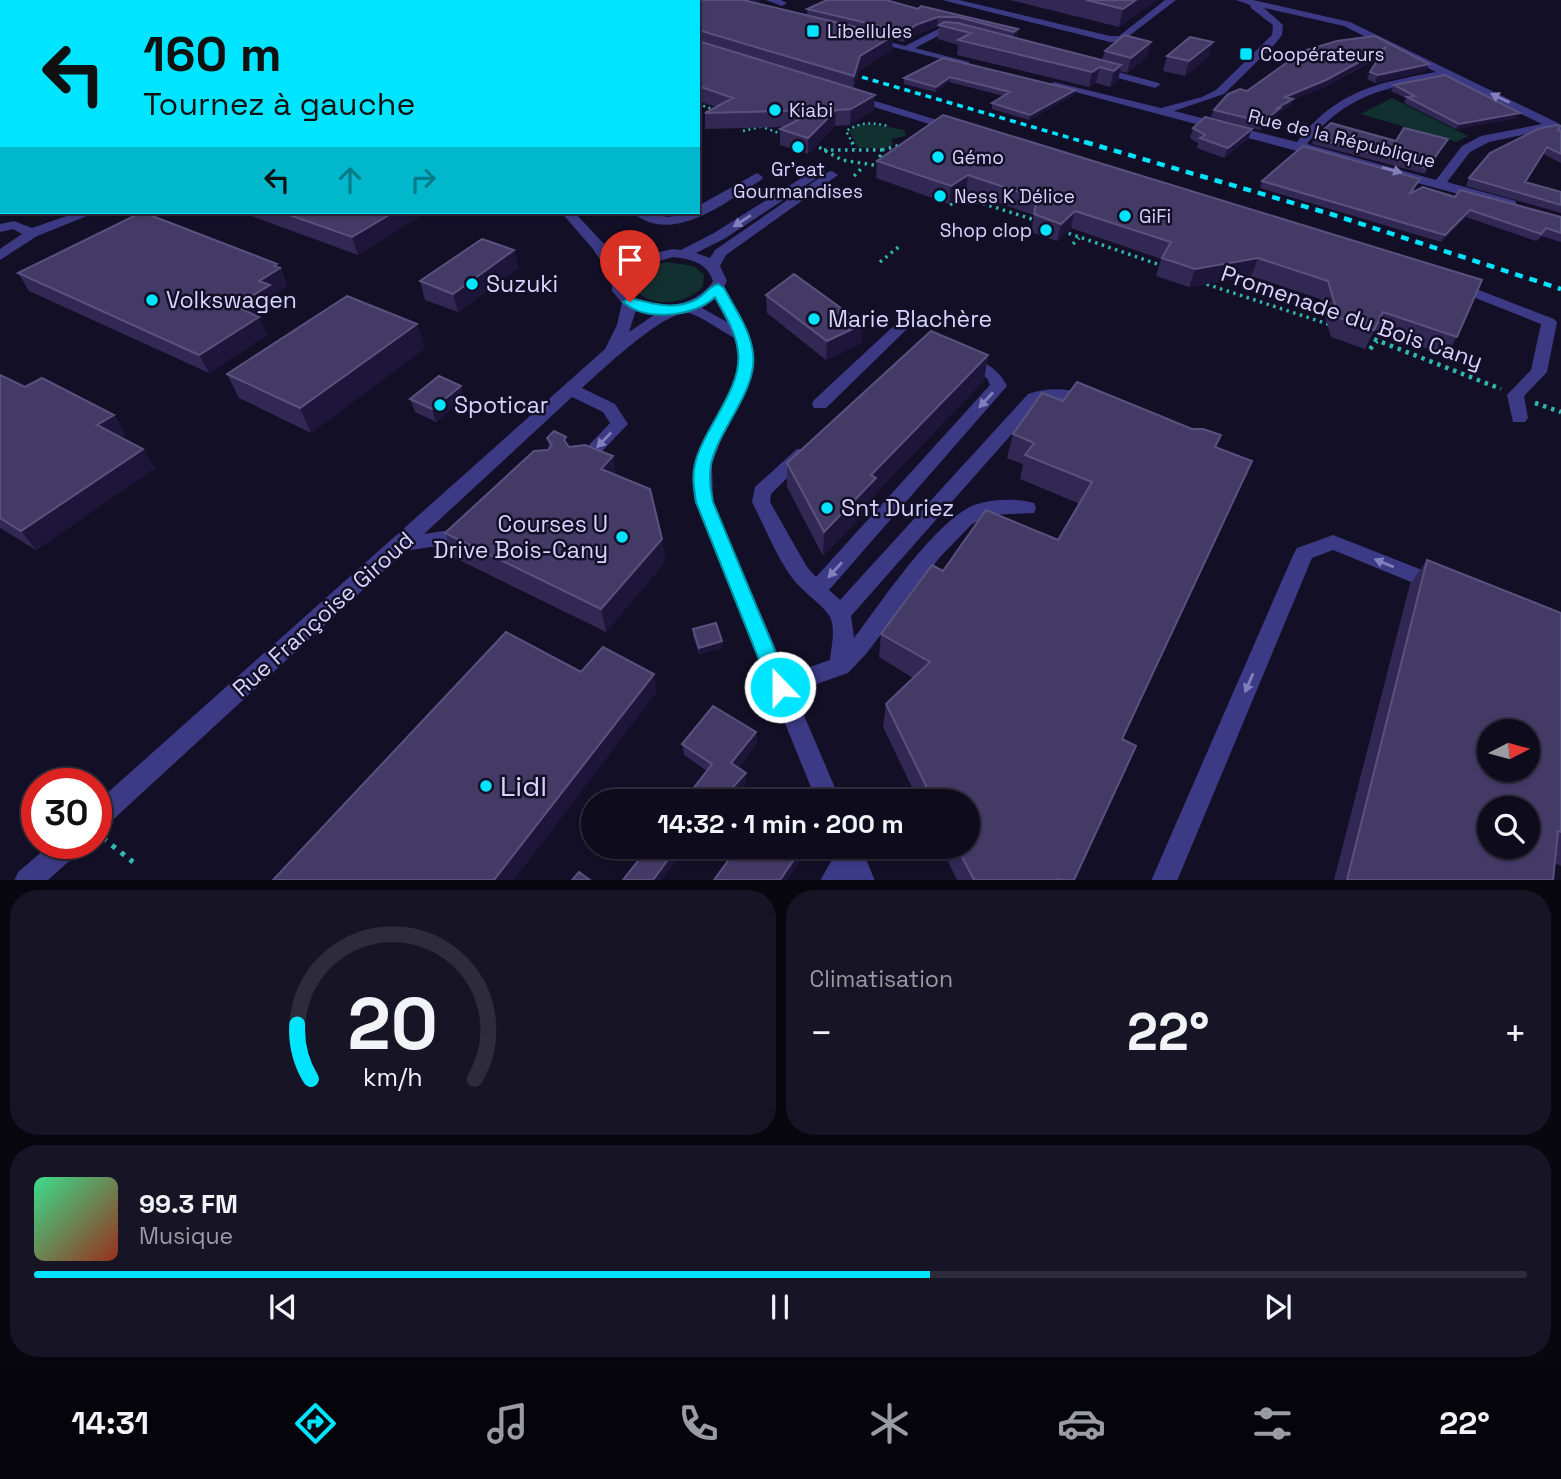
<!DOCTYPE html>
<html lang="fr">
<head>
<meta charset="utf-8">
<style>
  :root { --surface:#0e0b1c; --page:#171425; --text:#f1f3f6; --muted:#9b9ba3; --line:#2e2b3b; --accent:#00e5ff }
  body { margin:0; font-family:"Space Grotesk",sans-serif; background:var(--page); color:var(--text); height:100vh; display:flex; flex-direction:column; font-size:26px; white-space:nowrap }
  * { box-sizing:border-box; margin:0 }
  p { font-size:23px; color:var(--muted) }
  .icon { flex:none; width:38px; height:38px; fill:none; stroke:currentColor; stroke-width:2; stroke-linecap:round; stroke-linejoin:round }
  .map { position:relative; height:880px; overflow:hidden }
  .sheet { display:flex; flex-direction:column; gap:10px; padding:10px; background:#08060f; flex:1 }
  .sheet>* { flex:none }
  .top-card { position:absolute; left:0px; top:0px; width:700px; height:214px; box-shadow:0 2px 5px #0004,0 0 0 2px var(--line); background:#00e5ff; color:#111; overflow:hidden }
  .needle { width:46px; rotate:84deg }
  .buttons { position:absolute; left:1477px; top:719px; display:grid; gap:14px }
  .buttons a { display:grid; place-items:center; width:63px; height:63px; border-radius:50%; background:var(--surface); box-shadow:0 2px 5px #0004,0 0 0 2px var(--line); font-size:35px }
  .speed { position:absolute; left:21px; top:768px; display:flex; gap:14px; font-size:35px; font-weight:700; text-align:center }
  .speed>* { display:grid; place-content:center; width:91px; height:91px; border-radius:50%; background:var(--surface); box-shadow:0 2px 5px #0004,0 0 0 2px var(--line); line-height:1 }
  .speed .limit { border:10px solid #d22; background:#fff; color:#111 }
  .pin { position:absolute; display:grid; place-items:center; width:60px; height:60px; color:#fff; margin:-72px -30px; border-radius:50% 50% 50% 0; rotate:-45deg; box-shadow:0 0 7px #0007 }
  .pin .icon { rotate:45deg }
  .me { position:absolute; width:77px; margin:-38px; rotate:338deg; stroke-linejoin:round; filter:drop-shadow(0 0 5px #0008) }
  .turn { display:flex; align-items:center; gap:24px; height:147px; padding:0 28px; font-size:32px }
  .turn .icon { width:91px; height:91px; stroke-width:2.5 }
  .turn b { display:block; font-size:49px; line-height:60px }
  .lanes { display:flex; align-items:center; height:66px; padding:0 28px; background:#0003; justify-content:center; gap:35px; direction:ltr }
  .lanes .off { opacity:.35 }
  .big { font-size:52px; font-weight:700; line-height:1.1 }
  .sheet .card { flex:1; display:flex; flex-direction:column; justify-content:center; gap:10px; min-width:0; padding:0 24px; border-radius:28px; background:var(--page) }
  .sheet .dial { align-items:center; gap:0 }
  .dial svg { height:182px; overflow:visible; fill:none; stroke:var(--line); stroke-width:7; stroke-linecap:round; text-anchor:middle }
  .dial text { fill:var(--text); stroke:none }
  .song { display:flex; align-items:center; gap:21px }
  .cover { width:84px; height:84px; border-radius:10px; background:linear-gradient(135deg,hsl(150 70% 55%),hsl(10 70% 35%)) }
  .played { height:7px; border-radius:4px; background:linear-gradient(90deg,var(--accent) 60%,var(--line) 60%) }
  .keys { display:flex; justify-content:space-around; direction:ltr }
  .heat { display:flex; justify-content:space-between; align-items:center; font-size:38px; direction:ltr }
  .sheet .tiles { flex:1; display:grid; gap:10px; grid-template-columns:1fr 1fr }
  .card:last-child { grid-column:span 2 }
  .trip { position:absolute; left:581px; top:789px; width:399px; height:70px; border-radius:35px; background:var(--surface); box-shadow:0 2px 5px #0004,0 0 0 2px var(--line); font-weight:700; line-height:70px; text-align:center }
  .tabs { display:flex; height:112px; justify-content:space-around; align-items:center; background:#06040b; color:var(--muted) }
  .tabs .icon { width:49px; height:49px }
  .tabs .selected { color:var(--accent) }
  .tabs b { font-size:32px; color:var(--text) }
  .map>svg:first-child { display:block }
</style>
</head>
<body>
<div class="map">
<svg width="1561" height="881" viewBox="0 0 1561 881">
  <rect width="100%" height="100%" fill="#130f26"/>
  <path fill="#12302f" d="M1392,98L1468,136L1456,142L1361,114Z
    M873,124L904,130L906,136L891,139L893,145L882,149L858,147L849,131L858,125Z
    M666,262L694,266L704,275L703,286C688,305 649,309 634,288L636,276L648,267Z"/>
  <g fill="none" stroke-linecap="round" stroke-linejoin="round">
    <path stroke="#2fb8b0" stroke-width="2.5" stroke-dasharray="2 3.5" stroke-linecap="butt" d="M370,0L375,2
      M698,104L715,110
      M760,126L784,135
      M743,131L760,127
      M853,144L846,131C860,122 872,122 888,126"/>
    <path stroke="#2fb8b0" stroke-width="3.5" stroke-dasharray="2.5 4.5" stroke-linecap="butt" d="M852,142L855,149
      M813,144L842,160L880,166
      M824,150H882L878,163
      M882,150L901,145
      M854,176L864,166
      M956,195L1038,221
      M2,200V204
      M950,205L960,197
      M1062,231L1163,266
      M1073,244L1079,238
      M880,262L901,245
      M1200,282L1331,325"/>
    <path stroke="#2fb8b0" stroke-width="4.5" stroke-dasharray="3.5 5" stroke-linecap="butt" d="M1366,336L1501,389
      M1370,349L1377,341
      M1535,403L1561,412"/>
    <path stroke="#2fb8b0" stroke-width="5" stroke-dasharray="4.5 7" stroke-linecap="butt" d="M103,838L133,862"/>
    <path fill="#3d3a85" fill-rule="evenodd" d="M289,0H301L302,2H291Z
      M766,0H781L787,3L782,6Z
      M942,0H959L1110,36H1119L1165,0H1176L1121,42H1110Z
      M1236,0H1253L1350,22L1558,123L1561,125V132L1552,129L1489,142L1470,152L1447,182L1516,201V207L1511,208L1049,85L1054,82L1161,108L1202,97L1216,90L1272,35L1273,25L1251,8L1250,5ZM1264,8L1344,26L1436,72C1376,83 1336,91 1297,142L1174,111L1224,94L1275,44L1282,35L1283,25ZM1446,77L1542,124L1481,136L1462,146L1436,180L1307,144C1345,94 1387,87 1446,77Z
      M940,28L966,33L961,36L942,34L915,48L969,62V66L865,40L870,37L905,46Z
      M1096,66L1159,83L1160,85L1155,88L1092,71L1091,69Z
      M852,94L960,127L962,129L952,131L848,99L846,97Z
      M819,167L825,171L823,174L724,239L696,253L710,258L715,250L828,172L832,171L838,175L726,255L720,266L727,281L724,287L750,336L754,367L745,395L722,437L712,464L713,502L787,675L830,660C831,648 836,629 830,617C824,606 802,591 793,579C776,556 765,527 752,502L755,487L797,449H809L812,453L771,494L770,502L807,567L816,577L990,385L987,378L958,365L956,361L958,357C977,353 1000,370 1007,386L829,590L840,600L1028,394C1049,387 1080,386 1095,404L1087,410L1060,400L1040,402L851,616L854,638C882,602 934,522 974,505C992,499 1016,498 1034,503L1036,508L1034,513L990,515L972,524L940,557L866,654L848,673L794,692L841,802H817L695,502C693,490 691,477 694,464C705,422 750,385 735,338C724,333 697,313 687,313C663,312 601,371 582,388L615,404L628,424L586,468H574L571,464L610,423L603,412L572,397L424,534L456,529L466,524L473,526L476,531L468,541L405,551L105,827L96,831V803L605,349L617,325L622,303L612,291V278L593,249L561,212H574L603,243L646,255L673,249L681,250L714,233ZM610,254L633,260L620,268ZM673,257C690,259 707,262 713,281C697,309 634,320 625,282L635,271L646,265ZM715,299L727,322L702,308ZM636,310L654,315L629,332Z
      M757,173L763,177L761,180C727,201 672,247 632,212H651L667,217L698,212V206Z
      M78,212H97L37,236L0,260V249L22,234L13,229L0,232V224L14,221L32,228Z
      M1453,280L1554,319L1557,322L1547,372L1524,396L1528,418L1525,422H1513L1507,395L1531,370L1541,324L1448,287L1446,284L1448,281Z
      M903,320L911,325L908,328L826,408H814L812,404L814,400L898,322Z
      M1333,535L1445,579L1448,585L1445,591L1438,593L1333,550L1312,558L1177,881H1151L1294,553L1297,548Z
      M51,844H82L78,853L47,881H14L18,872Z
      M835,847H861L875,881H820L837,851Z"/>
    <path stroke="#00e5ff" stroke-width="3.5" stroke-dasharray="6 5" stroke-linecap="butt" d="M597,0L603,2
      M841,71L1091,144"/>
    <path stroke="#00e5ff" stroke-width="4.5" stroke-dasharray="8 7" stroke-linecap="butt" d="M1085,142L1334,215L1561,289"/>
  </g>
  <path fill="#312854" d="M0,0L2,2V148L0,145Z
    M415,0H547L553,2H415Z
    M642,0H761L754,3L807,15V9H918L1018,29L1017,38L1102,60L1105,51L1151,42L1147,57L1127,73L1120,71L1118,81L1110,87L1096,83L1089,87L957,55L958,45L938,39L939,26L917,34L904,42L892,39V50L859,71L854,88L874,110L850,125L835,126L808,154L780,145V129L784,127L705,129V113L716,107L698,101V2Z
    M1010,0H1157L1119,27Z
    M1337,41L1426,71L1375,83L1367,79L1370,72L1380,57L1323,88L1292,100L1290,106L1278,113L1277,116L1260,130L1211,117L1214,110L1247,91L1305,52L1306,50Z
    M1213,42L1208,57L1185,76L1163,71L1167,56Z
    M943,58L1075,90L1074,95L1029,120L992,109V103L1004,96L949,82L935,92L904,84V78Z
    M1394,85L1517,118L1456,129L1404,103L1406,98L1391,91Z
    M943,115L1457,337L1446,355L1374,331L1365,349L1331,337L1320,299L1251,276L1189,287L1156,276L1161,259L1071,228L1057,241L1031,232L1034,215L966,192L949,204L876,178L877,161Z
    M1193,128L1252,129L1248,139L1224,158L1197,148L1198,143L1190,138Z
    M1558,130L1561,131V163L1543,154L1526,182L1561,192V213L1466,186L1469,178Z
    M1314,138L1396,141L1448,139L1425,174L1312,144Z
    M1262,181L1416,186L1412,193L1455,197L1561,217V242L1542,236L1536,241L1466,217L1441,242L1260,188Z
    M240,212H427L358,255Z
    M514,250L518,268L458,312L425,300L420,281Z
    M280,268L287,286L274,295L278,303L257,316L259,317L267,335L209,373L29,291L18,273Z
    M766,295L862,342L826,360L767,313Z
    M425,348L311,433L239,398L227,374Z
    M988,355L984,380L875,494L874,503L823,556L787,487V463Z
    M0,375L25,387L114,415L126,434L121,437L155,468L36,550L0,528Z
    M410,399H464L436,422L415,412Z
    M1063,401L1216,448L1122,739L1074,880H957L941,847H968V802H919L883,727L886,704L913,678L879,657L881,634L943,571L1058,540L1080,504L1020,479L1023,464L1007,458L1013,434Z
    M547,438L569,447L613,456L616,476L662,539L665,562L606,632L453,557L445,533L548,450L549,449Z
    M1427,560L1561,613V866L1555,863L1553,880H1334L1410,584Z
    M693,629L722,648L699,654L693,636Z
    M756,732L757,743L738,768L746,784L738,794L683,802L707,771L684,755L682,744Z"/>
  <path fill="#1d163a" d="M749,0H761L749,5Z
    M1136,0H1157L1119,27L1123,9Z
    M938,17L937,26L917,34L904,42L905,32L918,24Z
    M1018,29L1017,39L1012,41L1014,32Z
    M893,36L892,50L859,71L853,91L854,76L860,56Z
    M1151,42L1147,57L1127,73L1131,58Z
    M1213,42L1208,57L1185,76L1189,61Z
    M1385,48L1382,55L1323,88L1292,100L1290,106L1278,113L1277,116L1260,130L1263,122L1285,97Z
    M1429,64L1426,71L1375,83L1378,75Z
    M1121,65L1118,81L1110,87L1114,71Z
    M1100,67L1096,83L1089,87L1092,72Z
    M950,77L949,82L935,92L936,87Z
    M1075,90L1074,95L1029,120L1030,115Z
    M875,95L874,110L850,125L851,109Z
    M836,110L835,126L808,154V138Z
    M1520,113L1517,118L1456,129L1459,124Z
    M1252,129L1248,139L1224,158L1228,148Z
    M1448,139L1445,144L1425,174L1427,168Z
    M968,175L966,192L949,204L951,186Z
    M1470,210L1466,217L1441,242L1445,235Z
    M1075,211L1071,228L1057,241L1061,224Z
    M394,212H427L358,255L352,237Z
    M514,250L518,268L458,312L453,294Z
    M1258,258L1251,276L1189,287L1195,269Z
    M277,264L287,286L274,295L278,303L243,325L235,306L274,266Z
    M259,317L267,335L209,373L199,355Z
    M417,324L425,348L311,433L300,408Z
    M863,324L862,342L826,360L827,341Z
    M988,355L984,380L875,494L874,503L823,556L824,532L871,475Z
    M461,386L464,399L436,422L432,409Z
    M114,415L126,434L110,445L97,425Z
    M143,449L155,468L36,550L21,531Z
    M613,456L617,480L601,469Z
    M662,539L665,562L606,632L601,609Z
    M722,641V648L699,654V648Z
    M654,674L657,692L514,880H494Z
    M756,732L757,743L732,775L731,763Z
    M746,773V784L732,800L731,789Z
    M677,847H687L662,880H653Z
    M799,852V863L787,880H780Z"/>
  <path fill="#433a66" stroke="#5a527e" stroke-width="2" fill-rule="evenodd" d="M0,0H231L238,2H2V126L0,125Z
    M438,0H547L553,2H443Z
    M642,0H743L893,36L860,56L854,76L698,30V2H636Z
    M827,0H886L918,9L921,6L1018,29L1014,32L958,17H938L918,24L905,32L807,9Z
    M1086,0H1136L1123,9Z
    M944,22L958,23L1121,65L1114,71L1100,67L1092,72L958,40L971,33L939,25Z
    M1124,35L1151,42L1131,58L1105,51Z
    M1375,36L1429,64L1378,75L1370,72L1385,48L1326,80L1285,97L1293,99L1277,108H1280L1263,122L1214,110L1228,94L1240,89L1247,91L1299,54L1309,51L1306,50L1337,41Z
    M1190,37L1213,42L1189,61L1167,56Z
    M698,41L875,95L851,109L836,110L808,138L780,129L818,110L705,113L733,98L698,86Z
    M943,58L1075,90L1030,115L992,103L1010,92L950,77L936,87L904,78Z
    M1445,75L1520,113L1459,124L1407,97L1415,96L1394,85Z
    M943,115L1482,280L1457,337L1383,312L1374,330L1339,318L1328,281L1258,258L1195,269L1162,258L1171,242L1075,211L1061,224L1034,214L1037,198L968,175L951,186L877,161Z
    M1205,117L1252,129L1228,148L1200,138L1205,135L1193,128Z
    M1331,123L1396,141L1404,128L1448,139L1427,168L1314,138Z
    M1556,125L1560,126L1558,130L1561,131V154L1547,147L1525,182L1561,192V205L1469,178L1490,153L1538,129Z
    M1303,146L1420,179L1409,194L1423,187L1455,197L1460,190L1561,217V233L1546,228L1541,234L1470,210L1445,235L1262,181Z
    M142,212L277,264L274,266L280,268L259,281L270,285L235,306L259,317L199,355L18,273Z
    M281,212H394L352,237Z
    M482,239L514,250L453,294L420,281Z
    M794,274L863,324L827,341L766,295Z
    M347,296L417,324L300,408L227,374Z
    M931,331L988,355L871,475L876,478L824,532L787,463Z
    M0,375L25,387L42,378L114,415L97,425L143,449L21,531L0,518Z
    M439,376L461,386L432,409L410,399Z
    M1077,382L1192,429H1203L1221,435L1215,447L1252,461L1122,739L1136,746L1074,880H1060L1056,879L1055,880H974L957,847H968V802H934L886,704L930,662L881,634L932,565L943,571L986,510L1058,540L1092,482L1025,455L1034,443L1013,434L1042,393L1063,401Z
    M554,431L566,437L564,440L569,447L585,445L613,456L601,469L650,489L662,539L601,609L445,533L534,451L548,450L552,445L547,438Z
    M1427,560L1561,613V832L1558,831L1553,880H1347ZM1489,732H1528V770H1489ZM1489,808H1528V847H1489Z
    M716,623L722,641L699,648L693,629Z
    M506,632L581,672L603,647L654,674L494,880H273Z
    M713,706L756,732L731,763L746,773L731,789L751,802H683L712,764L682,744Z
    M649,847H677L653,880H623Z
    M738,847H791L799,852L780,880H714Z
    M579,872L590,880H572Z"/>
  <defs><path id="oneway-solid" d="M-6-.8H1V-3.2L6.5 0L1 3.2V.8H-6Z" transform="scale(1.75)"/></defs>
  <g fill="#837fbc">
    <use href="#oneway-solid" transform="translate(1500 98) rotate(-154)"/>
    <use href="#oneway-solid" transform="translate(1392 170) rotate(15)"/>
    <use href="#oneway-solid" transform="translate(742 221) rotate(147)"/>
    <use href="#oneway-solid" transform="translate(986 400) rotate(132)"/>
    <use href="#oneway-solid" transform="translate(604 440) rotate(134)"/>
    <use href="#oneway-solid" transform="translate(1384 563) rotate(-158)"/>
    <use href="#oneway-solid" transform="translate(835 570) rotate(132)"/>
    <use href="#oneway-solid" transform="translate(1249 683) rotate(113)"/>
  </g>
  <path fill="#00e5ff" stroke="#0095a6" stroke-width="2" d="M718,284L724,288C735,309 750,329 753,353C758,390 719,428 711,464C709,477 710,489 713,502L790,687L787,693L780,696L773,693L770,687L696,502C694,489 692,476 695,464C703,428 743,389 738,352C736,332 725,315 715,297C694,317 646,322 623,302L630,298C651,303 673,311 695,300C704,296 708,287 718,284Z"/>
  <g fill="#00e5ff" stroke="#130f26" stroke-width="2.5">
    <rect x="806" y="24" width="14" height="14" rx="3.5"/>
    <rect x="1239" y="47" width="14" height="14" rx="3.5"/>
    <circle cx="775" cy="110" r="7"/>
    <circle cx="798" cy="147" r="7"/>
    <circle cx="938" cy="157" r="7"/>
    <circle cx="940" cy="196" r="7"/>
    <circle cx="1125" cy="216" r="7"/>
    <circle cx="1046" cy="230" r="7"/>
    <circle cx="472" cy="284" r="7"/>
    <circle cx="152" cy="300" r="7"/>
    <circle cx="814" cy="319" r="7"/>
    <circle cx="440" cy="405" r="7"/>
    <circle cx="827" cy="508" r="7"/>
    <circle cx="622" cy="537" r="7"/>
    <circle cx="486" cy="786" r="7"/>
  </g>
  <g text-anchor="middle" stroke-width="5" stroke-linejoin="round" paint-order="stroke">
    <g font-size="19" fill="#d9d4ff" stroke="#130f26" text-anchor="start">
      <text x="827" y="38">Libellules</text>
      <text x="1260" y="61">Coopérateurs</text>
      <text x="789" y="117">Kiabi</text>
      <text x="952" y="164">Gémo</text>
      <text x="798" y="176" text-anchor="middle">Gr'eat<tspan x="798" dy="22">Gourmandises</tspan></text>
      <text x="954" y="203">Ness K Délice</text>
      <text x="1139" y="223">GiFi</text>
      <text x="1032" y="237" text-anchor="end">Shop clop</text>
    </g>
    <g font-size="19" fill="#d9d4ff" stroke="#130f26">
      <text transform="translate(1342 138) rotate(14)" y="7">Rue de la République</text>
    </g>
    <g font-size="23" fill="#d9d4ff" stroke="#130f26" text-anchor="start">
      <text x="486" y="292">Suzuki</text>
      <text x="166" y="308">Volkswagen</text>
      <text x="828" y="327">Marie Blachère</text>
      <text x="454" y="413">Spoticar</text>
      <text x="841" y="516">Snt Duriez</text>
      <text x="608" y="532" text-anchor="end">Courses U<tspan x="608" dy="26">Drive Bois-Cany</tspan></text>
    </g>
    <g font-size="23" fill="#d9d4ff" stroke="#130f26">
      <text transform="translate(1352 317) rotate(19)" y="8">Promenade du Bois Cany</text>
      <text transform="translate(323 614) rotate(-42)" y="8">Rue Françoise Giroud</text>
    </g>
    <g font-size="28" fill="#d9d4ff" stroke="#130f26" text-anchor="start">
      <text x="500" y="796">Lidl</text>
    </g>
  </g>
</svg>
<div class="buttons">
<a><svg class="needle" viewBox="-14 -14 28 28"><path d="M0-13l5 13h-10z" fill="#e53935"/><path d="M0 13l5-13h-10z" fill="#9b9ba3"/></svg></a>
<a><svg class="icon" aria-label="search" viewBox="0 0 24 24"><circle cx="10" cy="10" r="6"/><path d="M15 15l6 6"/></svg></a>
</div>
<div class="speed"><div class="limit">30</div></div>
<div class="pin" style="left:630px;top:302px;background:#d93025"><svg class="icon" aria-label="arrive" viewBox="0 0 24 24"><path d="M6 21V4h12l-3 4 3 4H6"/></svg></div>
<svg class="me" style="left:780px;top:687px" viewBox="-20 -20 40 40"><circle r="17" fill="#00e5ff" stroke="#fff" stroke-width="3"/><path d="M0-11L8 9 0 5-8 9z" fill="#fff"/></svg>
<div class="trip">14:32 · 1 min · 200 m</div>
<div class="top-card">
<div class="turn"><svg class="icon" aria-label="left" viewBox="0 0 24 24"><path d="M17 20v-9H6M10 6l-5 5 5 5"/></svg><div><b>160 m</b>Tournez à gauche</div></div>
<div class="lanes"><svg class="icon" aria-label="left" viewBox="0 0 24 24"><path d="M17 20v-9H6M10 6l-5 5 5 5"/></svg><svg class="icon off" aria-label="ahead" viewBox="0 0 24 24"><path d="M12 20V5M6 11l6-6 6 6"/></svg><svg class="icon off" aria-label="right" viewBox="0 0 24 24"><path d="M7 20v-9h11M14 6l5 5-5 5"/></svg></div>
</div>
</div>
<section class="sheet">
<div class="tiles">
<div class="card dial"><svg viewBox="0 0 100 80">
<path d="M14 69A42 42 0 1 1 86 69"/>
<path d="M14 69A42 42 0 0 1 8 45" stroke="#00e5ff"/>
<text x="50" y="56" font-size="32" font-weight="700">20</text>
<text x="50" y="72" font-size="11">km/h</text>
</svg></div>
<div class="card"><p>Climatisation</p>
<div class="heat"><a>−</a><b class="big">22°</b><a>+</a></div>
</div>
<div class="card">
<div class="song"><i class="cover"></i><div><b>99.3 FM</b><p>Musique</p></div></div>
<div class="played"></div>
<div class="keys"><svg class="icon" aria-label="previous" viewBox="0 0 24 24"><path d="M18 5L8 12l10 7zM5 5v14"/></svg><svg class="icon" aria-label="pause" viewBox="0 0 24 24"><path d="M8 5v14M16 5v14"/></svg><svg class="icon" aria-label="next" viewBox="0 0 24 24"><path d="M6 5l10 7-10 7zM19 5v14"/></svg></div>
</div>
</div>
</section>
<nav class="tabs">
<b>14:31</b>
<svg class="icon selected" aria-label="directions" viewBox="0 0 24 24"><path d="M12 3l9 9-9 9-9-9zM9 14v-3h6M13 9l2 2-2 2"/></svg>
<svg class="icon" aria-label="music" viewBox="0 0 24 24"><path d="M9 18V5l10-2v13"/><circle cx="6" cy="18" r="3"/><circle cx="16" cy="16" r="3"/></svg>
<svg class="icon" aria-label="phone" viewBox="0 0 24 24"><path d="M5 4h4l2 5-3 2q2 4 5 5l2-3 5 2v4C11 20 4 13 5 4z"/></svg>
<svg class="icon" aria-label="climate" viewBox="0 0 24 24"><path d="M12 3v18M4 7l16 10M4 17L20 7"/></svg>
<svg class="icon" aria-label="car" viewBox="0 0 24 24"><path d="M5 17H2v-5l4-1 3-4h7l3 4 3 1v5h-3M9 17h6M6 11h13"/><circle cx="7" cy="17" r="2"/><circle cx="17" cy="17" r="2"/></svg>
<svg class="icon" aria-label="filters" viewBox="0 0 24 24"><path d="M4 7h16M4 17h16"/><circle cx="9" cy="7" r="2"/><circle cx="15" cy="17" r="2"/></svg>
<b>22°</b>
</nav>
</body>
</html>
